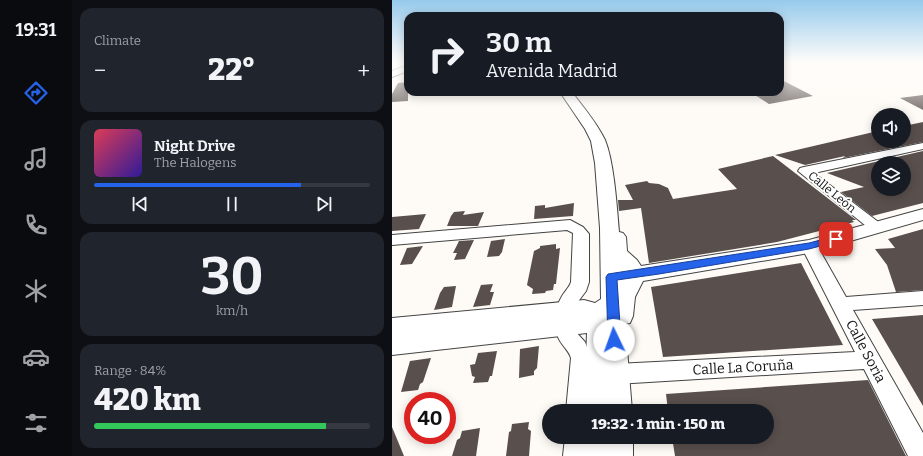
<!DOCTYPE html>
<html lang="en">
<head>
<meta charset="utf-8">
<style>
  :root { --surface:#171b24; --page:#20242c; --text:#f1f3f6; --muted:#9ea1a6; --line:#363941; --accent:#2563eb }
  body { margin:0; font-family:Bitter,serif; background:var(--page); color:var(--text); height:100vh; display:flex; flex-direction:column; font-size:15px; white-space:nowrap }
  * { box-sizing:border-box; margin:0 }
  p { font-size:13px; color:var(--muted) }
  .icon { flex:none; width:22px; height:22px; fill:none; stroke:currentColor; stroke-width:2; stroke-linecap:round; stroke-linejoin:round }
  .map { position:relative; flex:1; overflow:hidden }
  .sheet { display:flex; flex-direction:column; gap:8px; padding:8px; background:#0d0f14; width:320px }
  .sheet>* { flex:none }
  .guide { position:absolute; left:12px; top:12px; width:380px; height:84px; border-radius:12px; box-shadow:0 2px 10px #0003; background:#171b24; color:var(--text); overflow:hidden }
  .controls { position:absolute; left:479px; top:108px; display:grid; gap:8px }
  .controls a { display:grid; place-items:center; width:40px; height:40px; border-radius:50%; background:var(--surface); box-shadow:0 2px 10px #0003; font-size:20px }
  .speed { position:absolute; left:12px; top:392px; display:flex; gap:8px; font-size:20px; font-weight:700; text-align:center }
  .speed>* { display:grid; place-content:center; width:52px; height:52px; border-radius:50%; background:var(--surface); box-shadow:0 2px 10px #0003; line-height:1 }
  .speed .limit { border:6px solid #d22; background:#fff; color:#111 }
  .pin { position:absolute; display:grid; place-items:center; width:34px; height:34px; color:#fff; margin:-17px; border-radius:8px; box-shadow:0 2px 6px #0006 }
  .me { position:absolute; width:44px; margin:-22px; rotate:357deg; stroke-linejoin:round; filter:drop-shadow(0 0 3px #0008) }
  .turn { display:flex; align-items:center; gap:14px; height:84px; padding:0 16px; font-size:18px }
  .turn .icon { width:52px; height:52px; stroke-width:2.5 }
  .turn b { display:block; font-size:28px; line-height:34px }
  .big { font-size:30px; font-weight:800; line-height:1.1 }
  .sheet .card { flex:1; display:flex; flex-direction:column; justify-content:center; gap:6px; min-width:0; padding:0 14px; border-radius:12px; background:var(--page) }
  .sheet .dial { align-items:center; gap:0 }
  .dial b { font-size:52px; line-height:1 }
  .song { display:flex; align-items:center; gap:12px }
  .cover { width:48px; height:48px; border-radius:6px; background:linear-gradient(135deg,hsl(350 70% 55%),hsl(250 70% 35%)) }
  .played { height:4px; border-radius:2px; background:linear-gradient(90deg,var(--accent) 75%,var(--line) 75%) }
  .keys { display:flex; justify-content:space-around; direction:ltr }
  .heat { display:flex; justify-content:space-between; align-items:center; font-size:22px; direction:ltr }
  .charge { height:6px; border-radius:3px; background:linear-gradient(90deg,#34c759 84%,var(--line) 0) }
  .trip { position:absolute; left:150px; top:404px; width:232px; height:40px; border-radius:20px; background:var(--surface); box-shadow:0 2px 10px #0003; font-weight:800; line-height:40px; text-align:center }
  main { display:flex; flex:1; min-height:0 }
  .tab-bar { display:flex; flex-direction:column; width:72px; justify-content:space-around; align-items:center; background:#090b0e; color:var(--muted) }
  .tab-bar .icon { width:28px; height:28px }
  .tab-bar .on { color:var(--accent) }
  .tab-bar b { font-size:18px; color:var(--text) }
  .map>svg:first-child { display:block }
</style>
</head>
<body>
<main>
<nav class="tab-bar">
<b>19:31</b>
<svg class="icon on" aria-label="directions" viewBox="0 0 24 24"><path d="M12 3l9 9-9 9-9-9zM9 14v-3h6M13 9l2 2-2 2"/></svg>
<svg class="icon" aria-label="music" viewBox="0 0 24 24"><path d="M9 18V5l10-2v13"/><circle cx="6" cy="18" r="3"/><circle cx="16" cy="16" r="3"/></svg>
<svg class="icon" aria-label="phone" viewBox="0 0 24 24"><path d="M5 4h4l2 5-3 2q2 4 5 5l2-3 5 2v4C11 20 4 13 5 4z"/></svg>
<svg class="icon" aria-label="climate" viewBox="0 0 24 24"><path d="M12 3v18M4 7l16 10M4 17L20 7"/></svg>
<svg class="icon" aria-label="car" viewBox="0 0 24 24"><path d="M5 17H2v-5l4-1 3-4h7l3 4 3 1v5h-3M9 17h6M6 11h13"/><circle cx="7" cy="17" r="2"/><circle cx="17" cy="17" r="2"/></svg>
<svg class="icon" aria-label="filters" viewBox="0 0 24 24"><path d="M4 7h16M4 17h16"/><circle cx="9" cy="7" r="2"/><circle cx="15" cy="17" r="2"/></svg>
</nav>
<section class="sheet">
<div class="card"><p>Climate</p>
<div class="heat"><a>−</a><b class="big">22°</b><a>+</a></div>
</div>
<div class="card">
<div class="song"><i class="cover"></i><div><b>Night Drive</b><p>The Halogens</p></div></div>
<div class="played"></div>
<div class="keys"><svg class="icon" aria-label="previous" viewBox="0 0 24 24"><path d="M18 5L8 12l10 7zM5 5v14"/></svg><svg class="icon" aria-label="pause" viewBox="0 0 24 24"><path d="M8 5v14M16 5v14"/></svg><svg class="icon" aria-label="next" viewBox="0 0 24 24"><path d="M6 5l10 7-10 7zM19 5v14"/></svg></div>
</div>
<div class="card dial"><b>30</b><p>km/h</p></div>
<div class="card"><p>Range · 84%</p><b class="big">420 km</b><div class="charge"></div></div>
</section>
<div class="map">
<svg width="531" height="456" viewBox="0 0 531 456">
  <rect width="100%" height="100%" fill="#fefaf5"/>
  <path fill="#594f4d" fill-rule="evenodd" d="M388,79L421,96L377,104L358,92H388Z
    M16,82V101L0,102V94L6,83Z
    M531,95V110L508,98Z
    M531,122V142L451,158L453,156L413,165L383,155L486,131V141H512V126Z
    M531,151V203L480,216L449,192L472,187L435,173ZM486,163H512V189H486Z
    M381,156L464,220H460L462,222L385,242L257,263L249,208L227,211L226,200H241L233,185L255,181L257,183L267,184L276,188L281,199L345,189L326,169Z
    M182,203L181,216L142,219L143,206L153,205V208Z
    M73,211L71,215L92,212L86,226H55L59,216L62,212Z
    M34,214L27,229L0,231V217Z
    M531,229V290L504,292L495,265L483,249L503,248L496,239Z
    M113,239L110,252L107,256L95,257L99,241Z
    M82,240L73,259L62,260L65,253H61L67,241Z
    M164,244V249L168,248L164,284H162L161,290L154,291L153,293L140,294L141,289L135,285L142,251L148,248V246Z
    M31,246L20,264L8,265L15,248Z
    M409,263L451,345L271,357L259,287Z
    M101,284L98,292H102L98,305L81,307L89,285Z
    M64,286L60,307L42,310L48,293L52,287Z
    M531,315V406L480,319Z
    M147,346L145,368L142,371V375L127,378L128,349Z
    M105,351L100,376H98L96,382L81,383L83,377L80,376L78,365L83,364L86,353Z
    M39,358L31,382L28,384L26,390L9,392L18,361Z
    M476,380L514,456H283L280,437H375V411H276L274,394Z
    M137,422L136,429L139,431L137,456H114L117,432L119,431L120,424Z
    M0,427L12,456H0Z
    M88,428L84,456H60L65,440L68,438L70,431Z"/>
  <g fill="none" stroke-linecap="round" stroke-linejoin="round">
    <defs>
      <path id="minor" d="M531,143V149L422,173L489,224L491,227L489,230L484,232L479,230L406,171L408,168L412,167Z
        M178,220L191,227L197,234V282L194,291L185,303L183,310V327L184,332L193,342L199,358L198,411H174L179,358C176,349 169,345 166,337C161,326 163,308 169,298C172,292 177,288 179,282L181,233L175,230L0,245V235Z
        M417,241L423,242L454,297L531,291V305L461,310L531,433V456H516L472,369L224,384L216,381L213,374L216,367L224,364L463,352L409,246L411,242Z
        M173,437H197V456H171Z"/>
      <path id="tertiary" d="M16,65V71L0,77V71Z
        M168,92H180C191,107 205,123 213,140C222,162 225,207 227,232L231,233L234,237L235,251L245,260L249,266L417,240L531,209V220L417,253L251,281L243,297L241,316L238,323L233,324L240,411H192L195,333L0,355V318L192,300L203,303L209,299L208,228L203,163L199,141L193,129Z
        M192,437H241V456H192Z"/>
    </defs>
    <use href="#minor" stroke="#444" stroke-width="2"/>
    <use href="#tertiary" stroke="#444" stroke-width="2"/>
    <use href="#minor" fill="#fff" fill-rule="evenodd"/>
    <use href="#tertiary" fill="#fff" fill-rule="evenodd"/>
  </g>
  <linearGradient id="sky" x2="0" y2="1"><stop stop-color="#96caec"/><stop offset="0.5" stop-color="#fffdfa"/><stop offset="1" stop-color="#fffdfa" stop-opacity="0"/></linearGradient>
  <rect width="531" height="125" fill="url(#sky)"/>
  <path fill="#2563eb" stroke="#184099" d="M444,236H447L449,239L447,241L417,249L267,274L225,280L229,340L227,343L222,345L218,343L216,340L214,277L216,274L417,243Z"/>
  <g text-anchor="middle" stroke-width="4" stroke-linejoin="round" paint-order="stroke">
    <g font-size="12" fill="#111" stroke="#fff">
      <text transform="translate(440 192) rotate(39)" y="4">Calle León</text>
    </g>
    <g font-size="14" fill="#111" stroke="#fff">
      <text transform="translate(474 351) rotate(62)" y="5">Calle Soria</text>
      <text transform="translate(351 367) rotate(-3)" y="5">Calle La Coruña</text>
    </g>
  </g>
</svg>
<div class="controls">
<a><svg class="icon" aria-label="sound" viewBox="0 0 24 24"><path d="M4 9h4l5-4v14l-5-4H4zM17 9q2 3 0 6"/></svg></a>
<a><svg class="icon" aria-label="layers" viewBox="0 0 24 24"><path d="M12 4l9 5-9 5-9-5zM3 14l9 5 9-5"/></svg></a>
</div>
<div class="speed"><div class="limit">40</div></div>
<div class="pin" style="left:444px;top:239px;background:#d93025"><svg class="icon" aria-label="arrive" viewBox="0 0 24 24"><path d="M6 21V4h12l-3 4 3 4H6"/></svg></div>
<svg class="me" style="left:222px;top:340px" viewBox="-20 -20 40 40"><circle r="19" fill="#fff"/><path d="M0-13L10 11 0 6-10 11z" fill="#2563eb"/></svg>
<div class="trip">19:32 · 1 min · 150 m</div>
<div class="guide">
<div class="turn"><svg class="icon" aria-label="right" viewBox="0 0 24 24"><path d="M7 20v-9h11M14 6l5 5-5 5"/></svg><div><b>30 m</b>Avenida Madrid</div></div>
</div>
</div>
</main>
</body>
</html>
